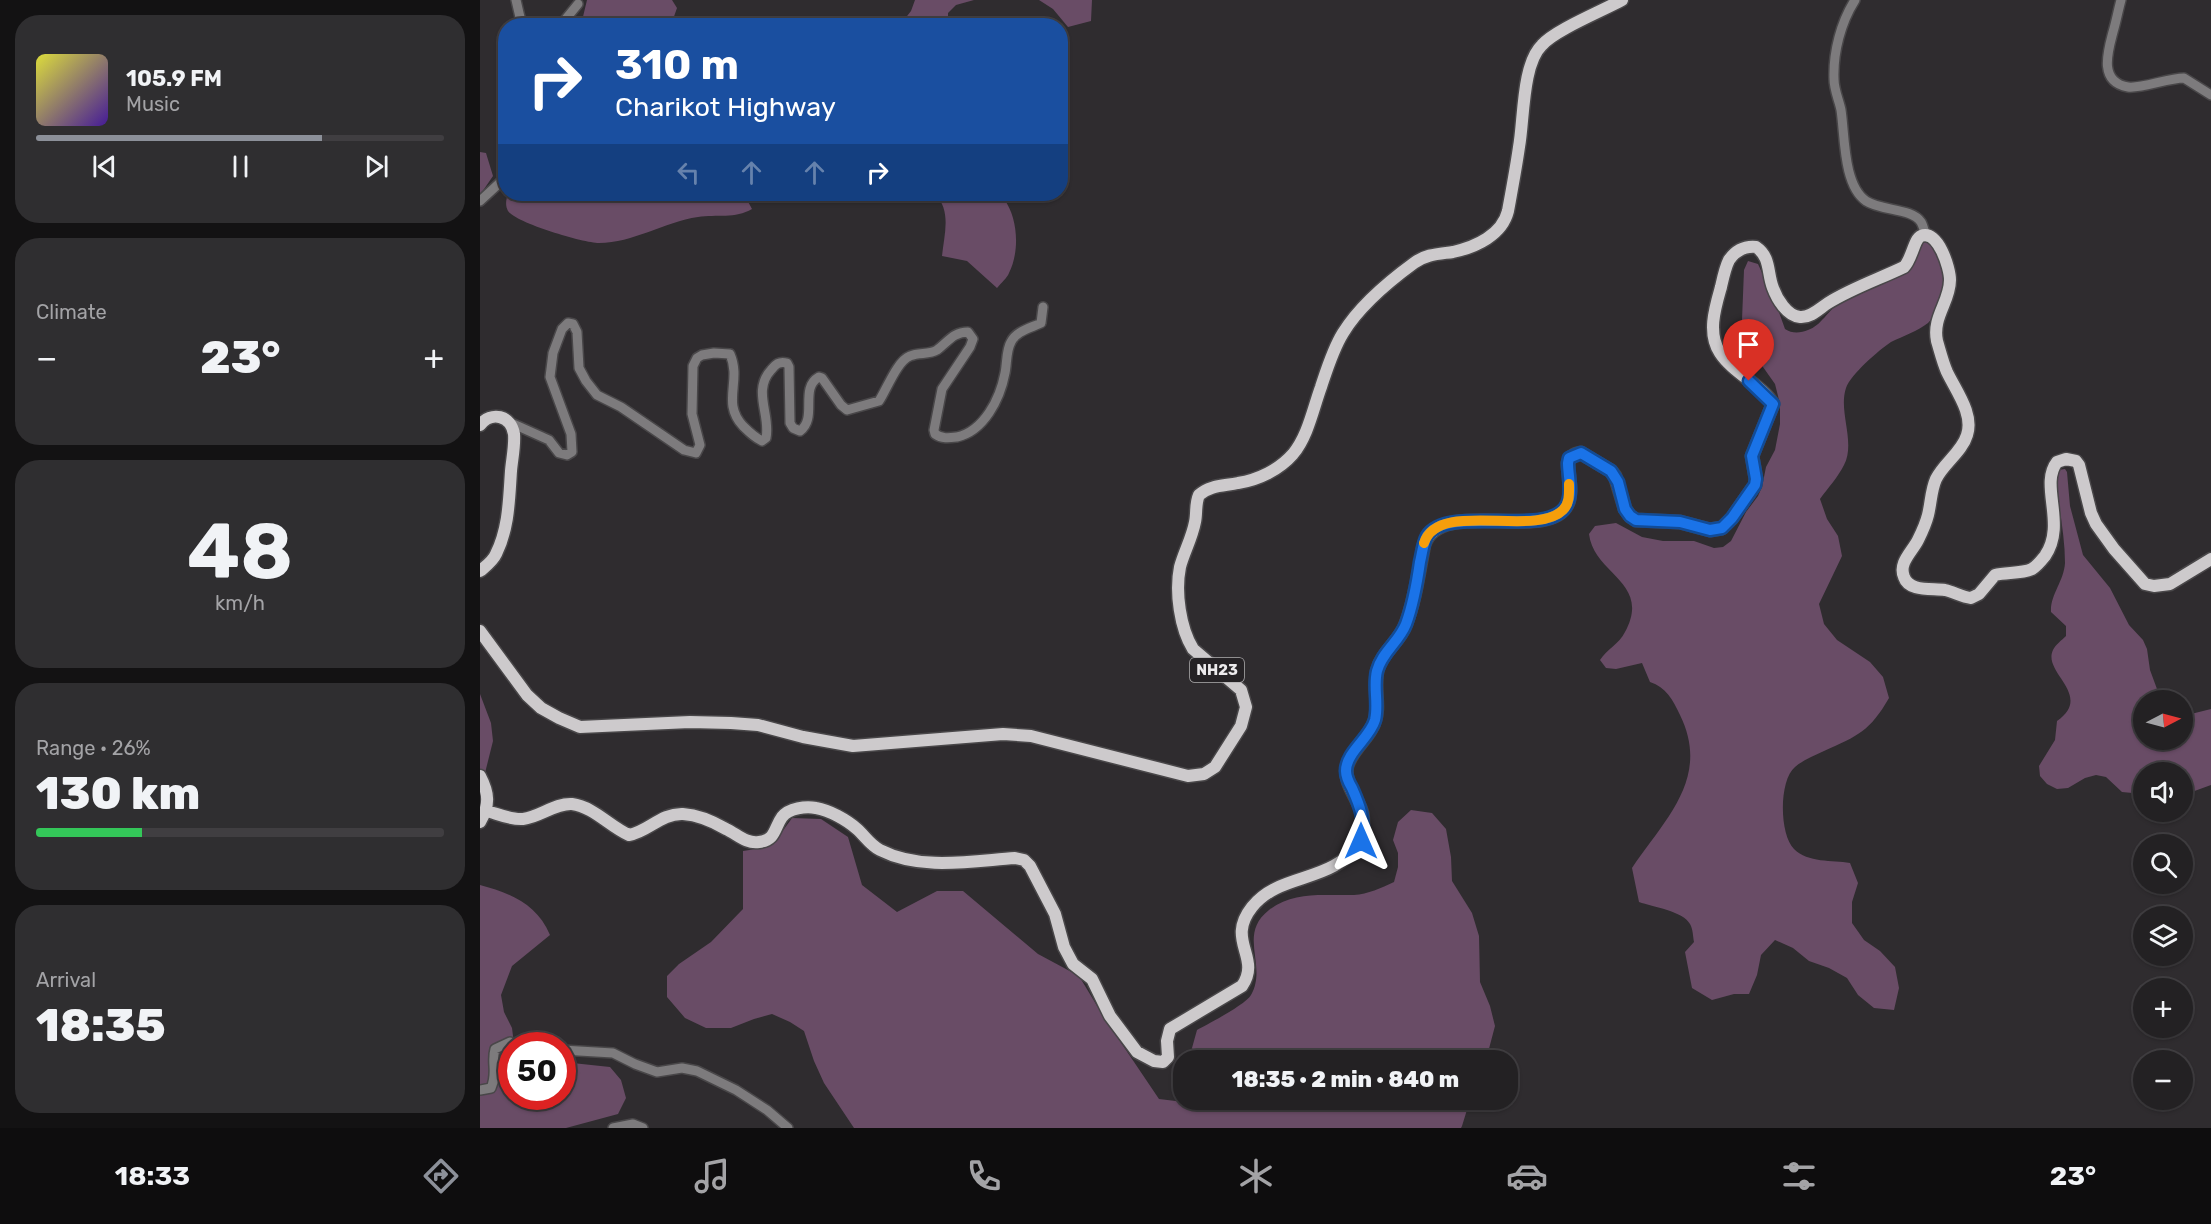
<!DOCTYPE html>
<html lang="en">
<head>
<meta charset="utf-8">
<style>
  :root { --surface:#232123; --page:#2f2e30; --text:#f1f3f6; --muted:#a3a3a6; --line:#403e41; --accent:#8c9099 }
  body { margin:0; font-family:Rubik,sans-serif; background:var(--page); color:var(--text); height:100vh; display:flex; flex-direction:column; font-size:22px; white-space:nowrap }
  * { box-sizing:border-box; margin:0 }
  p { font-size:20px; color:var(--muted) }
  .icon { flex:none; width:33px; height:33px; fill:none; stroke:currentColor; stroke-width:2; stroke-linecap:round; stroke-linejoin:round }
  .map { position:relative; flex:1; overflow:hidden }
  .side { display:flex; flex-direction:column; gap:15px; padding:15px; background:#131213; width:480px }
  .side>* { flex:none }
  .guide { position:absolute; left:18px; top:18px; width:570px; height:183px; border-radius:24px; box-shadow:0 2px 4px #0004,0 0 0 2px var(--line); background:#1a4fa0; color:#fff; overflow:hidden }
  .needle { width:39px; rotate:84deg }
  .buttons { position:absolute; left:1653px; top:690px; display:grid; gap:12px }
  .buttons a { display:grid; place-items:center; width:60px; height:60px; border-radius:50%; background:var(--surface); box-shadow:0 2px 4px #0004,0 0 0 2px var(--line); font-size:30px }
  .speed { position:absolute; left:18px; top:1032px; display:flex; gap:12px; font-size:30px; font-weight:700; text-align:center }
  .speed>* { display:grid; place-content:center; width:78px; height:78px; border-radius:50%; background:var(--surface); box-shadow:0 2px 4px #0004,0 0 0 2px var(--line); line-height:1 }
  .speed .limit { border:9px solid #d22; background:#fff; color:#111 }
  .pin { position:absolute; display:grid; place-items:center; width:51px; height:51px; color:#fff; margin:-62px -26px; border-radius:50% 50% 50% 0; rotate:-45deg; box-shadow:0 0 6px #0007 }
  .pin .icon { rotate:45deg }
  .me { position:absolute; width:66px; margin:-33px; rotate:0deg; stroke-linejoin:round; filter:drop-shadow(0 0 4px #0008) }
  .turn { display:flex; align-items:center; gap:21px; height:126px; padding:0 18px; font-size:27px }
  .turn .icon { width:78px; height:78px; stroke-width:2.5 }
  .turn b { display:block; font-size:42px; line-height:51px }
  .lanes { display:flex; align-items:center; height:57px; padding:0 18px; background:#0003; justify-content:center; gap:30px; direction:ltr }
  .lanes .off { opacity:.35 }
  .big { font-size:45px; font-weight:800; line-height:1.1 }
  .side .tile { flex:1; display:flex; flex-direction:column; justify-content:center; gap:9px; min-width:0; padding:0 21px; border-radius:24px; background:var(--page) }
  .side .dial { align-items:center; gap:0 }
  .dial b { font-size:78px; line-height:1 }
  .song { display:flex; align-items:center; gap:18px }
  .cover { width:72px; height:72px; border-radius:9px; background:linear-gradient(135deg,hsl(60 70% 55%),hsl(260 70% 35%)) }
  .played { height:6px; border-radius:3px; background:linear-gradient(90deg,var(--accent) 70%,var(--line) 70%) }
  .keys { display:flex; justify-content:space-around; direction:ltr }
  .heat { display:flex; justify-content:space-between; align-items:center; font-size:33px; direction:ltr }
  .charge { height:9px; border-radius:4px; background:linear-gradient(90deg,#34c759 26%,var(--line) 0) }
  .trip { position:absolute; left:693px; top:1050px; width:345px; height:60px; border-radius:24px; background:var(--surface); box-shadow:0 2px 4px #0004,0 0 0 2px var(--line); font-weight:800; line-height:60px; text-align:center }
  .tab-bar { display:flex; height:96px; justify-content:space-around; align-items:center; background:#0e0d0e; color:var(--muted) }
  .tab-bar .icon { width:42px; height:42px }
  .tab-bar .selected { color:var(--accent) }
  .tab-bar b { font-size:27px; color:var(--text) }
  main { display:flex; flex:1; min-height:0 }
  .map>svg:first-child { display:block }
</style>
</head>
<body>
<main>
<section class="side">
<div class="tile">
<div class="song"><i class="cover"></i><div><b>105.9 FM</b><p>Music</p></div></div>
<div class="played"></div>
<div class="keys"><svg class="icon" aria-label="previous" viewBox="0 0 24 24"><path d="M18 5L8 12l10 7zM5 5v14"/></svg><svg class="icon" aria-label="pause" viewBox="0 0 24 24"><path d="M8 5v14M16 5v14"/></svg><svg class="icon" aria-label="next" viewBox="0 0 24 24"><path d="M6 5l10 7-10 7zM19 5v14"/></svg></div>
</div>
<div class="tile"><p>Climate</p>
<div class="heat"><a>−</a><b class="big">23°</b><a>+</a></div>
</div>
<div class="tile dial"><b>48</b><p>km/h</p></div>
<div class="tile"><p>Range · 26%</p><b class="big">130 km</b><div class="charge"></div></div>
<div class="tile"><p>Arrival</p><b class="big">18:35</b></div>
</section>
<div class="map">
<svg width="1731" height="1128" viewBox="0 0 1731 1128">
  <rect width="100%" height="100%" fill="#2f2c2f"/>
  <path fill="#694c66" d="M107,0H192L197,8L191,25H101Z
    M435,0H494L476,5L468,13V25H420L431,11Z
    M559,0H612L611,21L588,27L573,9Z
    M0,152L6,153L13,176L0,195Z
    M28,194H264L272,209C255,219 237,214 218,217C184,222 153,243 119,243C104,243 36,223 28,211C25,206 26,199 28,194Z
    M455,194H500L524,199C538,218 540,251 529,273C527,278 521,283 517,288L487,261L462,256C464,235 472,211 455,194Z
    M1445,242L1449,243C1466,262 1466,280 1458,303C1456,310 1454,317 1448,323C1438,331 1423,336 1411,342C1399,350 1371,374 1366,388C1358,412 1376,442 1364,465C1358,477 1348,488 1340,499L1347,519L1358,536L1362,556L1339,604L1344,624L1357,640L1390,662L1403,677L1409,698C1390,731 1378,736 1344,751C1334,756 1323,760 1315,767C1299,780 1299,834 1314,849C1328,863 1352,860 1370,863L1378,883L1372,902V923L1384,940L1400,951L1415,967L1419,988L1414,1010L1394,1008L1378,995L1367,978L1349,968L1329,961L1313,948L1295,940L1281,955L1277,975L1269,994H1254L1232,1000L1212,988L1205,952L1214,942C1213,937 1213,929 1210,924C1203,911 1173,907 1159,902L1152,868C1185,819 1231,778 1200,715C1193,700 1186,687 1170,682L1162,663L1136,669L1126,668L1120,660C1127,649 1139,644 1145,632C1172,582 1114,575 1109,534L1115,526L1136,523L1162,537L1183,541H1214L1234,548L1243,547L1251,541L1266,512L1278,496L1282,487L1286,467L1295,450L1300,424V404L1295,384L1283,367L1262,320L1264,270L1268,261L1278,264L1295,301L1305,329C1312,334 1321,333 1328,330C1341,326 1348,310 1360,303C1378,293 1409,284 1423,272C1432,264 1433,247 1445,242Z
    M1585,469L1587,472L1590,506L1603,555L1630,588L1649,625L1663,640L1667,649L1670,670L1677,689V700H1664V740H1702L1703,716L1731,709V785L1709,793L1703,792L1702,772H1664L1663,794L1642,792L1626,777L1616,775L1605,778L1588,788L1577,789L1567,784L1560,776L1559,766L1575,740L1577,721C1614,695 1562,673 1573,650C1575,645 1582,640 1586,636V626L1571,612C1570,595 1584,581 1585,563C1585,534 1578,505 1576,477L1578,470Z
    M0,694L11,723L13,741L0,793Z
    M931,810L952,813L966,829L971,857L972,881L992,913L999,936L1000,982L1010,1006L1015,1026L1006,1060H717L712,1048L717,1030C728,1024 765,1005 771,995C788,965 757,935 789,910C815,890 845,896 874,895C888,894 901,888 914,882L918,867V853L913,840L918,822Z
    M312,818L341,819L368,837L382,885L417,912L457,891H483L558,954L599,976L625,1019L679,1099L704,1102L710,1100H990L982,1126L981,1128H374L344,1083L334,1061L324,1031L310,1022L292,1014L274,1019L251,1028H226L205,1018L187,997V976L199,964L231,942L263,909V851C292,846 295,842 312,818Z
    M0,885C30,893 57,904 70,935L32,966L21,995L24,1012L32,1028L34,1044L32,1046V1096H82L83,1062L130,1067L141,1080L146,1098L138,1114L86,1128H0Z"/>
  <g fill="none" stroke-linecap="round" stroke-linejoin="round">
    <defs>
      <path id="minor" d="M36,0L42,26
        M1375,0C1361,22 1353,52 1354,79C1354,90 1359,100 1361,110C1365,136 1363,185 1386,201C1401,211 1432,208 1441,222C1443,225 1444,231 1446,235
        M1641,0C1638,11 1636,22 1633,32C1628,51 1618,82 1648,87C1661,89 1688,78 1704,78L1731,95
        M80,26L98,4
        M0,201L26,177
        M29,422L69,440L79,453L87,455L92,452L91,434L70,377L73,353L82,329L88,323L93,324L97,332L99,368L106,381L117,395L141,407L204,450L216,453L220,445L212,414L213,366L217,358L222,355L234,353L250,354C262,382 241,402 263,426C270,433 274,437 282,441L286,438C291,415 272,391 291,370C296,364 299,361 307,363L309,367L310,423L313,428L320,431C338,418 319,388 339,377L342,378L361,405L367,410L399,401C407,389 417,361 430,356C439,352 449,355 457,350C468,342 473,332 488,332L493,339L490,347L462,389L454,430L455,434C462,439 469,438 477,437C504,431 520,399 525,373C527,364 526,350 531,342C536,331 551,328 561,323L563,307
        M82,1050L133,1053L155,1064L177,1072L202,1068L217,1071L256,1090L287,1110L308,1128
        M0,1090L11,1088C18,1073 11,1063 15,1049L30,1042L42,1046
        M133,1128L153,1124L163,1128"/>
      <path id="major" d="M0,425C11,411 31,415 34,434C35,446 32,459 31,471C29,499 29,528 16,554C13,561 6,566 0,571
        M0,631L47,695L61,708L79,718L100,727L210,722L251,723L278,725L323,737L373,746L523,734L551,736L708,776L724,774L735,767L761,726L766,707L761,690L713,649C700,628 695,592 700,567C704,552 712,538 715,522C717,513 715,504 719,495C730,485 744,486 758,483C778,480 799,470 813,454C828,436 833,409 841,387C847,369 853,349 863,333C880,305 908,282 934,263C946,254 959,254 973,252C996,247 1022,235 1028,211C1032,189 1036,168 1039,147C1044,120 1042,64 1062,45C1075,30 1122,11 1142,0
        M0,776C9,793 10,805 0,822
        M7,811C18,814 31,820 43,819C60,817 75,803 92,804C114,807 129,826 149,835C168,832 181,813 203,814C218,815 234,822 246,829C257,834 266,844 279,842C296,840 294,828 302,817C309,808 326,806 336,808C349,810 367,820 377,829C385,836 390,845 400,850C441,871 492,861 535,858L544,860L550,866L575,914L584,947L593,964L612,979L630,1016L657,1052L674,1061L683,1062L688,1057L687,1041L690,1029L762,986C782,957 745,941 772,907C801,871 852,885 881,841C883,831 884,823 882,813C878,798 863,782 867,766C872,749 888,739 894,723C901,706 892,686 898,668C903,651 919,642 925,626C935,602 939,570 944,545C959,496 1068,543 1087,505C1093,493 1088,476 1088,463C1090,456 1094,454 1101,453L1131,471L1135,476L1145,509L1150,516L1156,520L1200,522L1230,530L1242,528L1252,518L1275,485L1276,479L1272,456L1293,404C1283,386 1253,373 1240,353C1227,333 1235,308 1241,287C1243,278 1245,268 1249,260C1256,250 1265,246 1276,247C1291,257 1287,273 1293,288C1297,299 1307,316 1320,317C1331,318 1340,308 1348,303C1372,288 1399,279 1424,267C1432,259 1434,239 1441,236C1458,229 1470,268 1470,280C1470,302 1452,317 1457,341C1460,351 1463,363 1467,372C1476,391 1494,414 1487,435C1482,452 1464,463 1456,479C1451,490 1451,503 1448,515C1446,523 1442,532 1438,540C1432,552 1418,563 1424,577C1429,592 1452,588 1465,590C1474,592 1482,597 1491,598L1499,594L1515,575C1526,572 1541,574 1552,569C1557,566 1561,561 1565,556C1587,524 1559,485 1577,462L1586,459L1596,461L1599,465L1611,513L1616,524L1634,549L1665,584L1674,586L1690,584L1731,559"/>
    </defs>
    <use href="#minor" stroke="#494749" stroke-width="12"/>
    <use href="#major" stroke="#494749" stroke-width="15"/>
    <use href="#minor" stroke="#7d7b7d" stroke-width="9"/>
    <use href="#major" stroke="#cdcacc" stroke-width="12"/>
  </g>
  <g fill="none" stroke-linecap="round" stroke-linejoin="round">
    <defs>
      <path id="route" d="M881,841C886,821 880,806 872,788C869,783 866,777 866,771C866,752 890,738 895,720C899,704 893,687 897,671C902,652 919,642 926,624C933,605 937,583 940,562C942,554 943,543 947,536C968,503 1071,540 1087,504C1093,492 1088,476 1088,463L1089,458L1101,453L1131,471L1138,482L1145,509L1150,516L1156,520L1200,522L1230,530L1242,528L1252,518L1275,485L1276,479L1272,456L1293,404L1269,381"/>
    </defs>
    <use href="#route" stroke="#114b97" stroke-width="15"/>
    <use href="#route" stroke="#1a73e8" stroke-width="10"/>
    <path stroke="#f59e0b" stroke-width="10" d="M944,543C958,499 1055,538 1083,510C1090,503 1089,493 1089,484"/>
  </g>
  <g text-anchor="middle" stroke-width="6" stroke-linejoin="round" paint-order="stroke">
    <rect fill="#252225" stroke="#b0aeb0" stroke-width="1.5" x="710" y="658" width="54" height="24" rx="4.5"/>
    <g font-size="15" font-weight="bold" fill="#eceaec">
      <text x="737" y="675">NH23</text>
    </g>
  </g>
</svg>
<div class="buttons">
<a><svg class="needle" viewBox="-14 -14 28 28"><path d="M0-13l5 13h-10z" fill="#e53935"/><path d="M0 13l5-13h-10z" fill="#a3a3a6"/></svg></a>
<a><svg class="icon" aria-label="sound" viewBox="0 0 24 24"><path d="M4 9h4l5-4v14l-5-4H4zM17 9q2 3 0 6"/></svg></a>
<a><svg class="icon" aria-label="search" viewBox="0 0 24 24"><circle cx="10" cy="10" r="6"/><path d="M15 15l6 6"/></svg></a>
<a><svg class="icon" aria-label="layers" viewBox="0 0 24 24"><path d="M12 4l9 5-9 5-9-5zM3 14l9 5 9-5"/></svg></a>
<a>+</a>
<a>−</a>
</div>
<div class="speed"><div class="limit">50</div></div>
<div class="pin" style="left:1269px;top:381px;background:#d93025"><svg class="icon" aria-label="arrive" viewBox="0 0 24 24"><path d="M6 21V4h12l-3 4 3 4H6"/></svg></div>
<svg class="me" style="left:881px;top:841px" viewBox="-20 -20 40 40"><path d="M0-17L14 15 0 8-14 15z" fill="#1a73e8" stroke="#fff" stroke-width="4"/></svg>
<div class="trip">18:35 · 2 min · 840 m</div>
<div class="guide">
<div class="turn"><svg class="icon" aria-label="right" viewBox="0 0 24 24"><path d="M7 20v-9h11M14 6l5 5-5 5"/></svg><div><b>310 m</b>Charikot Highway</div></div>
<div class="lanes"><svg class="icon off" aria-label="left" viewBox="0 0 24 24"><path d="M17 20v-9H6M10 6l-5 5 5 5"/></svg><svg class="icon off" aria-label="ahead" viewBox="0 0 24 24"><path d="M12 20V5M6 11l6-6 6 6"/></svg><svg class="icon off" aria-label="ahead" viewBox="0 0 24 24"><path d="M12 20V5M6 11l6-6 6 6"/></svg><svg class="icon" aria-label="right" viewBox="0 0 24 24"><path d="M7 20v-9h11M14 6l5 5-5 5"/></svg></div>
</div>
</div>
</main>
<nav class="tab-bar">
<b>18:33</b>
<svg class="icon selected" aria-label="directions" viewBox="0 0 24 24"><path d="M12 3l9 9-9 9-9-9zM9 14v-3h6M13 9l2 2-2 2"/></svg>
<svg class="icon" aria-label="music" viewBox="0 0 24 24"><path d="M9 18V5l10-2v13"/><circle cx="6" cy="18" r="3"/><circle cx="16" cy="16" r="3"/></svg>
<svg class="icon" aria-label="phone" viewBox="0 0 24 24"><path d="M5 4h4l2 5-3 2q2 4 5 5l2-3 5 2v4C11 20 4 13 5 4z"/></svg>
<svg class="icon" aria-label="climate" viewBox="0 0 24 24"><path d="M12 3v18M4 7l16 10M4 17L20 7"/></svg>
<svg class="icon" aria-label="car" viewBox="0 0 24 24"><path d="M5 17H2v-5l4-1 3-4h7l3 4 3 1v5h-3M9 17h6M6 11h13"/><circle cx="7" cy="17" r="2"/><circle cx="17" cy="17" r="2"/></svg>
<svg class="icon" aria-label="filters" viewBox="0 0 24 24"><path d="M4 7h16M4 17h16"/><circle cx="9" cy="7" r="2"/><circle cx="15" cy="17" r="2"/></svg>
<b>23°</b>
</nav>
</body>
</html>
